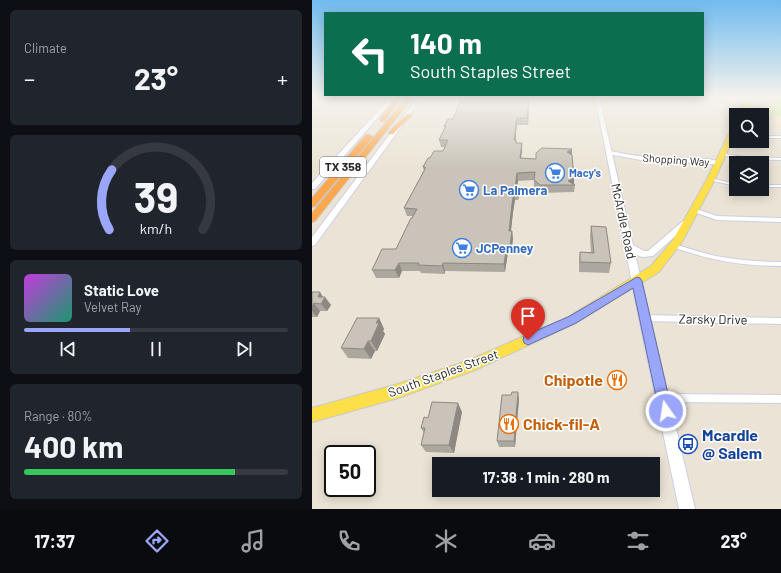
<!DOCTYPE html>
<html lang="en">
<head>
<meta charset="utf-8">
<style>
  :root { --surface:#171b24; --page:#20242c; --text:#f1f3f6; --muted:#9ea1a6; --line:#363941; --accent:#9aa6fa }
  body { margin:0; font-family:Barlow,sans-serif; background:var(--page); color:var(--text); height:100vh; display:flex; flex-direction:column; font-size:15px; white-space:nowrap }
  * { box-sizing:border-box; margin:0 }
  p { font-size:13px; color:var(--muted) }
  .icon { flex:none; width:22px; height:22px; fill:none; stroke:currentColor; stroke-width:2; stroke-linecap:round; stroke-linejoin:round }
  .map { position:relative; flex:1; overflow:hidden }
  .drawer { display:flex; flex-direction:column; gap:10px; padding:10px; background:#0d0f14; width:312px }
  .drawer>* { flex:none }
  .guide { position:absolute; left:12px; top:12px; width:380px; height:84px; border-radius:0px; box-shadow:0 2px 10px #0003; background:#0b6e4f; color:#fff; overflow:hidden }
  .buttons { position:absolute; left:417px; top:108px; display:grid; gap:8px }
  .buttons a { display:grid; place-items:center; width:40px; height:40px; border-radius:0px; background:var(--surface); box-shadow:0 2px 10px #0003; font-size:20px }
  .speed { position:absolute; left:12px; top:445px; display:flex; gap:8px; font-size:20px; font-weight:700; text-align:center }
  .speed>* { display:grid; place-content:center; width:52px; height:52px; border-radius:50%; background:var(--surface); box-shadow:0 2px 10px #0003; line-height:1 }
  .speed .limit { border:2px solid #111; border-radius:6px; background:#fff; color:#111 }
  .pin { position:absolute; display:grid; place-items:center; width:34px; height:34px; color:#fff; margin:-41px -17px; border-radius:50% 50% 50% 0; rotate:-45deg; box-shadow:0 0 4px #0007 }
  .pin .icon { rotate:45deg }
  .me { position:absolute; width:44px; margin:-22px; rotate:347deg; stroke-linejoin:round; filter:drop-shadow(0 0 3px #0008) }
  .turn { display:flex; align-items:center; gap:14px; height:84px; padding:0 20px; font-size:18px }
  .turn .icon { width:52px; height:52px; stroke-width:2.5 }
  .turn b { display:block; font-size:28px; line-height:34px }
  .big { font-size:30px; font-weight:700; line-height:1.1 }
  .drawer .widget { flex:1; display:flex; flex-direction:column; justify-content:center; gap:6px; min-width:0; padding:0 14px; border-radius:6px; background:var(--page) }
  .drawer .dial { align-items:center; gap:0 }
  .dial svg { height:104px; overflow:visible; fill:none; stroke:var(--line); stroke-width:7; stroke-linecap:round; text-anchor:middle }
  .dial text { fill:var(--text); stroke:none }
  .song { display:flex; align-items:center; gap:12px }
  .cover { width:48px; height:48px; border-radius:6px; background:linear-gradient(135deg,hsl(290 70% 55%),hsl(160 70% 35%)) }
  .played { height:4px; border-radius:2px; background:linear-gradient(90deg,var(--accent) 40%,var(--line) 40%) }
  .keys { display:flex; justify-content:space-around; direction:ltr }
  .heat { display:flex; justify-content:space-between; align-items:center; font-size:22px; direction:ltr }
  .charge { height:6px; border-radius:3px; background:linear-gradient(90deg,#34c759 80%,var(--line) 0) }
  .trip { position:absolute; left:120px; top:457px; width:228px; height:40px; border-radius:0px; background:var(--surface); box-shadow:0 2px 10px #0003; font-weight:700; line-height:40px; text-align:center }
  .tab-bar { display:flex; height:64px; justify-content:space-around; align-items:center; background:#090b0e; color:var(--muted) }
  .tab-bar .icon { width:28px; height:28px }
  .tab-bar .active { color:var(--accent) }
  .tab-bar b { font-size:18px; color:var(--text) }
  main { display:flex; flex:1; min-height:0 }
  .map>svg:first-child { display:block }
</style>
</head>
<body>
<main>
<section class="drawer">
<div class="widget"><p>Climate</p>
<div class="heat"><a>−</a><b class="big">23°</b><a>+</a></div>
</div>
<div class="widget dial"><svg viewBox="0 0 100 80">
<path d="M14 69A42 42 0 1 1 86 69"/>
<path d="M14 69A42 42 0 0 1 16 23" stroke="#9aa6fa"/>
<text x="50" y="56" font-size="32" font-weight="700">39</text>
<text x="50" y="72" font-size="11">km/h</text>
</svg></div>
<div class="widget">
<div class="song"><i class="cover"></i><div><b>Static Love</b><p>Velvet Ray</p></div></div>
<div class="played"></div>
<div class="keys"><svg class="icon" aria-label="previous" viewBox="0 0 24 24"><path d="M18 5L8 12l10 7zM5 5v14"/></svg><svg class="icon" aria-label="pause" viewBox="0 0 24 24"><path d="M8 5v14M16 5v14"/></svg><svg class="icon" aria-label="next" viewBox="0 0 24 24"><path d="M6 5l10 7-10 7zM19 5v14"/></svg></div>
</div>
<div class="widget"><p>Range · 80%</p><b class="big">400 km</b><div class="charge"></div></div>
</section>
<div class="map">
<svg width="469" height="509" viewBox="0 0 469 509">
  <rect width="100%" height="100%" fill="#ebe4d6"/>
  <path fill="#f0e4c3" d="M447,97H469V128H450V115H439Z"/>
  <path fill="#bcf186" d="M463,97L469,98V116L457,114Z"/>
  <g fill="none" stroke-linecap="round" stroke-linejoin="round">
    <defs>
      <path id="minor" d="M450,136H469V138H450Z
        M409,153L431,157L469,158V160L431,159L409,155Z
        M397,178L424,184V186L397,180Z
        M450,185H469V187H450Z
        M381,208L405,216L469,218V222L405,220L379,211L378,210L379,209Z
        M362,244C376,248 390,253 404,256C425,260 447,262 469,262V266C428,266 398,260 360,247L359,246Z
        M332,315L469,318V324L332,321L329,320L328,318L329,316Z
        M351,394L469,395V403L351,402L348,401L347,398L348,395Z"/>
      <path id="tertiary" d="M298,151C310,153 323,156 335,157C351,159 398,155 409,163L406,165L393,163L334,161L296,154L295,153Z"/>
      <path id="secondary" d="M79,97H84L3,189H0V183Z
        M106,97H111L3,245L0,246V237Z
        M283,97H287L321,245L332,251H336L371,221L374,220L378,223L341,256L330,257L323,254L383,509H367L327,318Z"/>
      <path id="primary" d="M435,97H441L432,115H426Z
        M424,123V132L403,179L370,242L347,272L264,323L163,370L86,398L0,422V408L86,384L155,361L256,317L339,266L361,240L395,179L421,125Z"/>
      <path id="motorway" d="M83,97H89L73,121H69L68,120Z
        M95,97H101L3,221L0,222V213Z
        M95,114L100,115L81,134H77V132Z
        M54,135H57L61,137L3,206L0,207V198Z"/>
    </defs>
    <use href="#minor" stroke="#cbcee2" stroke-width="2"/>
    <use href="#tertiary" stroke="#cbcee2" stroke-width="2"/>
    <use href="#secondary" stroke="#cbcee2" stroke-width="2"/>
    <use href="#primary" stroke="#c7c7c7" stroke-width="2"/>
    <use href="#motorway" stroke="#c7c7c7" stroke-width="2"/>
    <use href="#minor" fill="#fff" fill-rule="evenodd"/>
    <use href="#tertiary" fill="#fff" fill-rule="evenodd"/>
    <use href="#secondary" fill="#fff" fill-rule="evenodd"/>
    <use href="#primary" fill="#fde049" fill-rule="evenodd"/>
    <use href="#motorway" fill="#ffa74d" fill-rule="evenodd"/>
  </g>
  <path fill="#ada89f" d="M217,104L216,125H205L204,131V143H210V150L209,158L224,159L260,155L262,178V184L263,185L262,192L228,193L222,187V180L206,181L205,188H206L207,196L206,200H203L201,212L199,231H200L201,239L199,253L196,252L193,272L133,271V274L109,273L108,271H90L87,278H64L60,270L84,249L101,216H95L92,208L112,171L111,167L118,158L131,151L133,147H129L127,140L133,129L132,126L141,119Z
    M279,226L299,263L297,273L267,272V263L268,252H279L278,237Z
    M0,292L11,297L19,305L15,311H8L5,317H0Z
    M67,318L72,329L71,331L73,334L65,351H63L59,359L36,358L29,348Z
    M207,399L203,447H187L185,441Z
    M150,412L142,453L114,452L109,445L112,433L109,428L116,418Z"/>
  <path fill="#8d8882" d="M217,98V104L216,125L215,118Z
    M205,118V125L204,131V136L203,147L202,140L203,129Z
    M210,143V150L208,165V158Z
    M260,149V157L255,152Z
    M205,173L206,181L204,192L203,188Z
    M262,178V185L256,181Z
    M206,188L207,196L206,200Z
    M202,192L203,200L201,212L198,239L197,231L200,204Z
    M200,231L201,239L199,253L198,245Z
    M195,245L196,252L193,272L192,264Z
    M87,263L90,271L87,278L83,270Z
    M131,263L133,271V274L130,266Z
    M8,292L12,299L13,297L19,305L15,311L9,304L6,297Z
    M2,303L8,311L5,317L0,311V307Z
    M67,318L72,329L71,331L73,334L65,351L59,341L64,323Z
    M56,341L63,351L59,359L52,349Z
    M206,392L207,399L203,447L202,441Z
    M146,403L150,412L142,453L137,445Z"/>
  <path fill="#c9c3b9" stroke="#8d8882" d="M153,97L217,98L215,118H205L203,129H204L202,140H204V143H210L208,158L224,159V153L230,148L260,149L255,152L260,155L262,178L256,181L263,185H228L222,180L223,172L205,173L203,188H206V192H202L200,204L197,231H200L198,245H195L192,264L131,263L130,266L106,265L107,263H87L83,270H60L70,249H84L99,218H100L105,209L92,208L113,169V167H111L116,158H118L122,151H131L132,149L136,140H127L134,126H132L136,119H141L150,98Z
    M279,226L294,227L299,263L268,262V252L282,253Z
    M0,292H8L6,297H13L9,304L2,303L0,307Z
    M45,318H67L64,323H67L59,341H56L52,349L29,348Z
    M200,392H206L202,441H185L190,395H199Z
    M120,402L146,403L137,445H109L113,428H109L112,417L116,418Z"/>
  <linearGradient id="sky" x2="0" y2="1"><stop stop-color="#70bbef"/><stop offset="0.58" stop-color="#f6f3ed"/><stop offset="1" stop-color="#f6f3ed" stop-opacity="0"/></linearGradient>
  <rect width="469" height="168" fill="url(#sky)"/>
  <path fill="#9aa6fa" stroke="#646ca2" d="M325,277L328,278L330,281L360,411L359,416L354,418L349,416L347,411L321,288L264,323L216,345L212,343L211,340L212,336L256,317Z"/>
  <defs>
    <symbol id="supermarket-ring" viewBox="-11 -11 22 22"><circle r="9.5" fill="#fff" stroke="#3f7fe0" stroke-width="1.5"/><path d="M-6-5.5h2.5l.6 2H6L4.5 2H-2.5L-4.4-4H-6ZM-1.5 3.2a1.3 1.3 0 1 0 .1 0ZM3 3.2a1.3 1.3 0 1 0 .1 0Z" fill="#3f7fe0"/></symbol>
    <symbol id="restaurant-ring" viewBox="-11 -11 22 22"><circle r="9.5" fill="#fff" stroke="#e8710a" stroke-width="1.5"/><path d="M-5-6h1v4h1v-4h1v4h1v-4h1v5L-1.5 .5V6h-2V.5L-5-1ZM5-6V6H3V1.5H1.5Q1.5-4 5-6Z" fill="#e8710a"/></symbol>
    <symbol id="bus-ring" viewBox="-11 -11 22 22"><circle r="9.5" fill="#fff" stroke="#1a4fb4" stroke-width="1.5"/><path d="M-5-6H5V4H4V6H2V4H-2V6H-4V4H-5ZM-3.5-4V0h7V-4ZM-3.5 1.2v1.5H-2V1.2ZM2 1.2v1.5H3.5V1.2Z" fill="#1a4fb4"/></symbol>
  </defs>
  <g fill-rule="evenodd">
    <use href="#supermarket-ring" x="232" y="162" width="22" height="22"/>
    <use href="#supermarket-ring" x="146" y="179" width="22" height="22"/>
    <use href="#supermarket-ring" x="139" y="237" width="22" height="22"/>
    <use href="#restaurant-ring" x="294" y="369" width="22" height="22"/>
    <use href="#restaurant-ring" x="186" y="413" width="22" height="22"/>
    <use href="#bus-ring" x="365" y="433" width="22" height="22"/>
  </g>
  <g text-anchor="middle" stroke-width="3" stroke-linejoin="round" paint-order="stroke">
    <g font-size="11" fill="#272727" stroke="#fff">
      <text transform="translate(364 160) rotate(4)" y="4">Shopping Way</text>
    </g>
    <g font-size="11" font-weight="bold" fill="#366cbe" stroke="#fff" text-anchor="start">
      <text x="257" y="177">Macy's</text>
    </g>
    <rect fill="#fff" stroke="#686868" stroke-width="1" x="8" y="157" width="46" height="20" rx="3"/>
    <g font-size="12" font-weight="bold" fill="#272727">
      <text x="31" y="171">TX 358</text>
    </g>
    <g font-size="13" font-weight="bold" fill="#366cbe" stroke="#fff" text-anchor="start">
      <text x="171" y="195">La Palmera</text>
      <text x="164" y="253">JCPenney</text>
    </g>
    <g font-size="13" fill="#272727" stroke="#fff">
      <text transform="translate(312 221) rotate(78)" y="5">McArdle Road</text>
      <text transform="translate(401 319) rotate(1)" y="5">Zarsky Drive</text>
      <text transform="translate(131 373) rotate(-20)" y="5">South Staples Street</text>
    </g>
    <g font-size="16" font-weight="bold" fill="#c56008" stroke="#fff" text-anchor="end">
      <text x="291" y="386">Chipotle</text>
      <text x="211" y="430" text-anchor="start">Chick-fil-A</text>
    </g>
    <g font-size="16" font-weight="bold" fill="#164399" stroke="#fff" text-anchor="start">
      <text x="390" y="441">Mcardle<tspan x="390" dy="18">@ Salem</tspan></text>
    </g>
  </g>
</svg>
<div class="buttons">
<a><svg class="icon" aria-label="search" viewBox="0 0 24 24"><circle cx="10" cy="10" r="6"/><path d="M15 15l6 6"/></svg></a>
<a><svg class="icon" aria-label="layers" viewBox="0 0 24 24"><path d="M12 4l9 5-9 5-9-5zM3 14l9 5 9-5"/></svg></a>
</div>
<div class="speed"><div class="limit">50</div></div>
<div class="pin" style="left:216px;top:340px;background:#d93025"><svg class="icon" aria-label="arrive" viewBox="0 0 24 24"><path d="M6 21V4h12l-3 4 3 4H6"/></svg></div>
<svg class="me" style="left:354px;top:411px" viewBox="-20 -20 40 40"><circle r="17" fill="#9aa6fa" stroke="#fff" stroke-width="3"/><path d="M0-11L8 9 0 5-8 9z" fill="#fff"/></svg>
<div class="trip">17:38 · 1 min · 280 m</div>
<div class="guide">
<div class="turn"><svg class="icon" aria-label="left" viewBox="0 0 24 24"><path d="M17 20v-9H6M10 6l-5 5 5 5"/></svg><div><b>140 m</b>South Staples Street</div></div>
</div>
</div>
</main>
<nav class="tab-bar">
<b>17:37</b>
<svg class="icon active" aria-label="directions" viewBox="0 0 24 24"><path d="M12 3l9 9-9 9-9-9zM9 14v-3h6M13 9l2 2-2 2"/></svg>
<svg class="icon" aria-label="music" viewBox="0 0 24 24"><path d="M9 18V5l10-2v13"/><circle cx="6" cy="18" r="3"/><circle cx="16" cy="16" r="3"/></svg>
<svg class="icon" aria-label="phone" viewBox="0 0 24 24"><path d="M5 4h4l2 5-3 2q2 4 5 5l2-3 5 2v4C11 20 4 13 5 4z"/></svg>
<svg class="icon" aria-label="climate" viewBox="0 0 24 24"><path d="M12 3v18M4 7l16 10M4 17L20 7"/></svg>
<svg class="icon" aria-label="car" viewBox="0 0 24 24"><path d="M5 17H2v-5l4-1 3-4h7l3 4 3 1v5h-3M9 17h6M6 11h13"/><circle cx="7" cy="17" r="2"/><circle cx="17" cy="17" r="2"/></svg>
<svg class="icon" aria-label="filters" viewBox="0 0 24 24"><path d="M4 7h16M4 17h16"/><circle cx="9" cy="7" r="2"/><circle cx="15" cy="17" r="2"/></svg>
<b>23°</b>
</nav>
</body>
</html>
